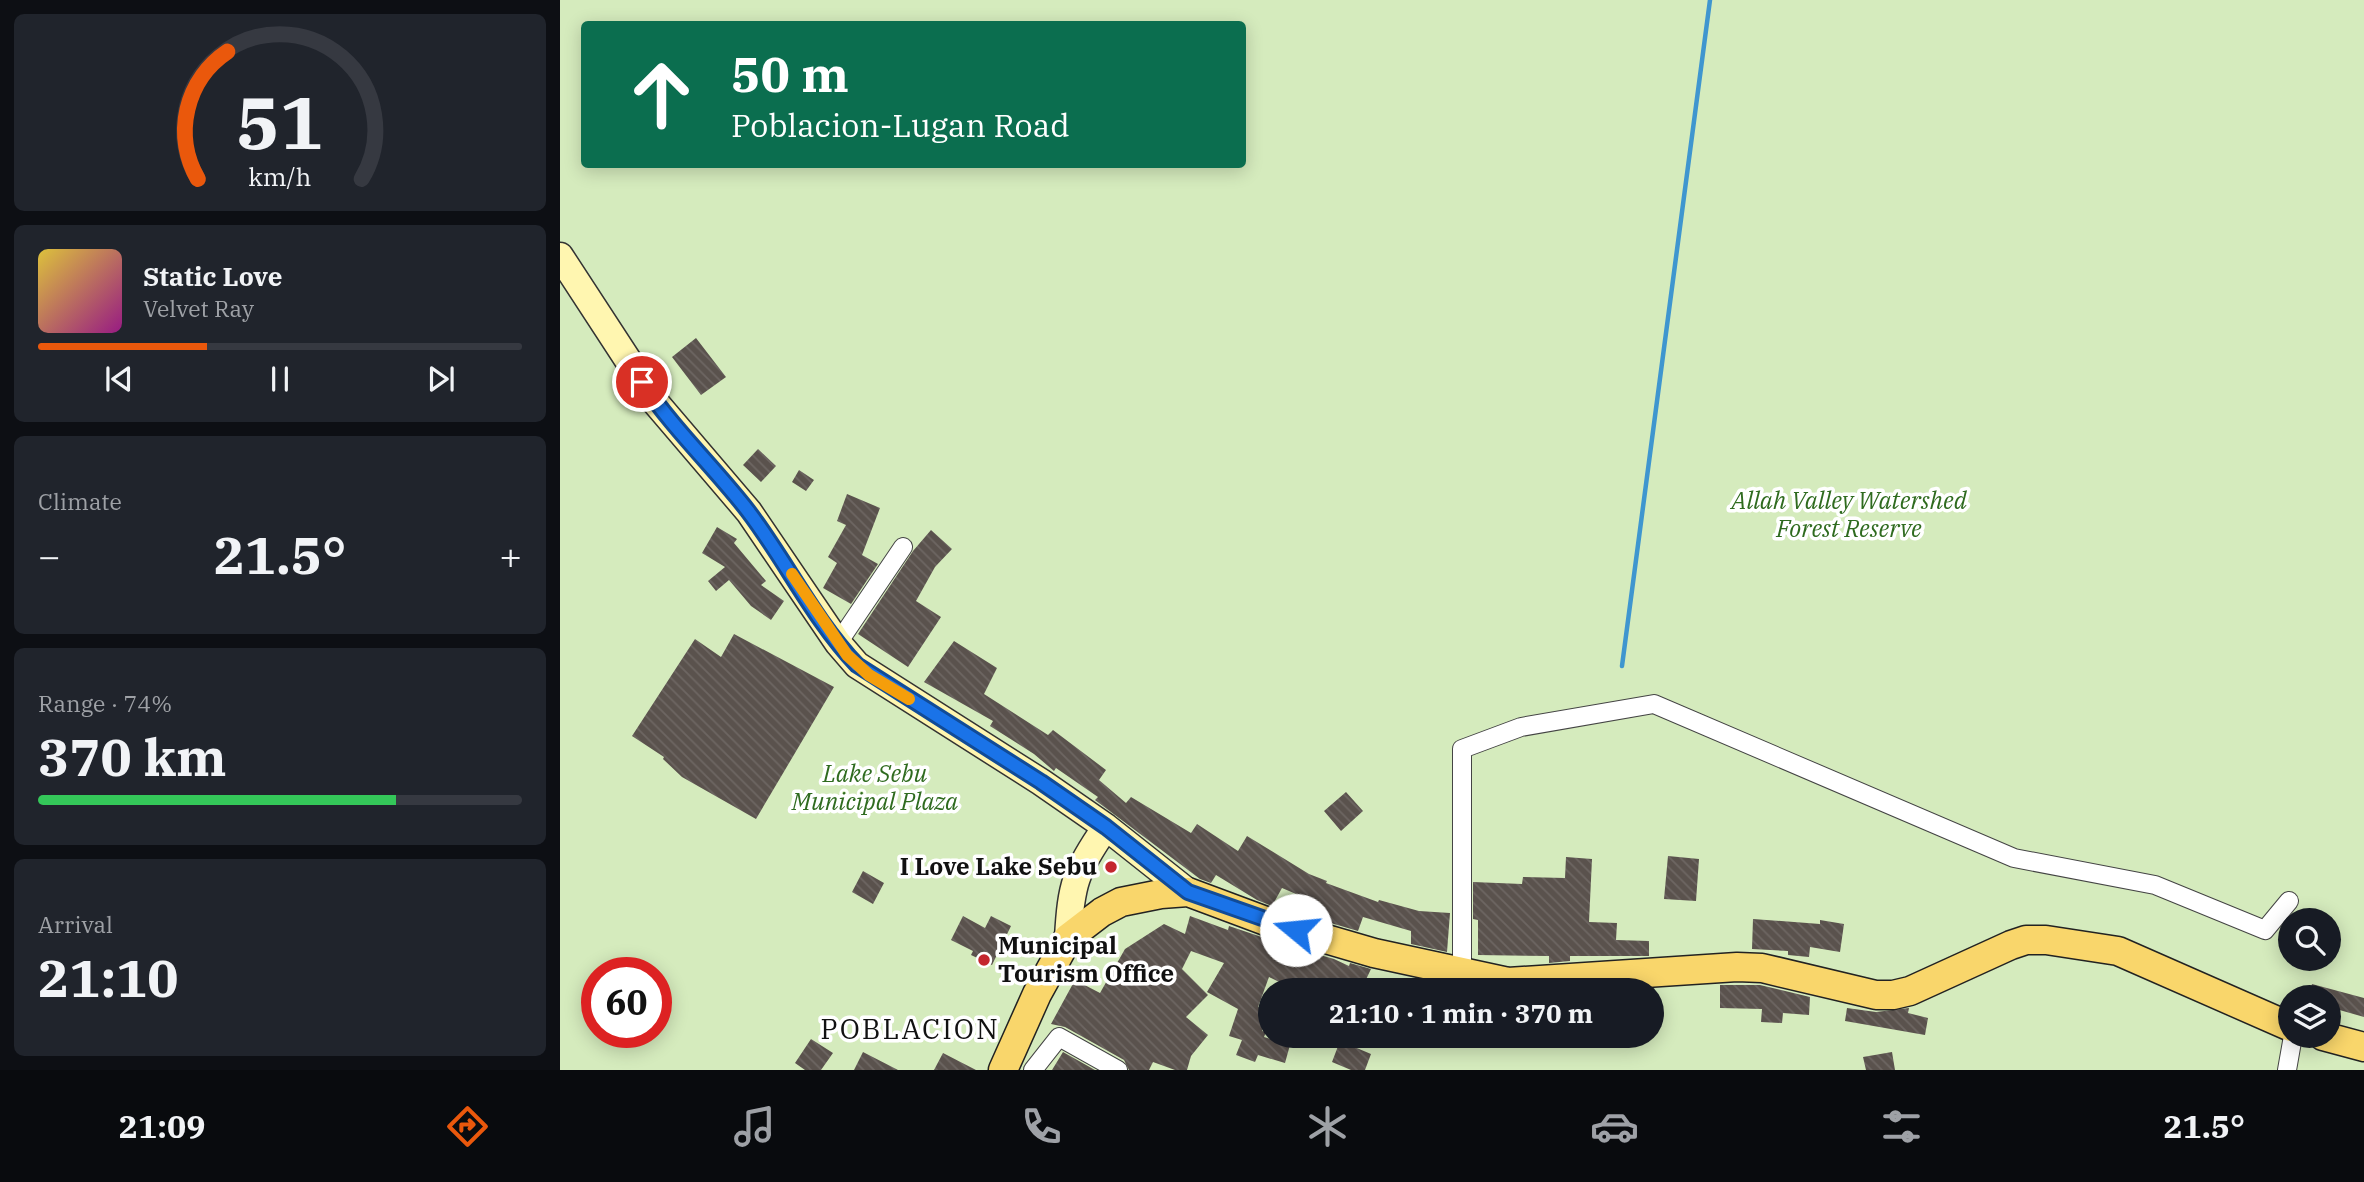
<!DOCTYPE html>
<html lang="en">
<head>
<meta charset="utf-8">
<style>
  :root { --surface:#171b24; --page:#20242c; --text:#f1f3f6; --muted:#9ea1a6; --line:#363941; --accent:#ea580c }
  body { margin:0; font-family:"IBM Plex Serif",serif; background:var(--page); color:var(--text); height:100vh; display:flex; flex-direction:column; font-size:26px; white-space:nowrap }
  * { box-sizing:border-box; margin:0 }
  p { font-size:23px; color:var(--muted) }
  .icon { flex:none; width:38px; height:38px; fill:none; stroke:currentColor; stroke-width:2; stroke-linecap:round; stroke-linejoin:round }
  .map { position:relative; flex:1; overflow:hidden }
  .panel { display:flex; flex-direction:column; gap:14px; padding:14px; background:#0d0f14; width:560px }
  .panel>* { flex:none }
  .top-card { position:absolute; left:21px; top:21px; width:665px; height:147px; border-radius:7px; box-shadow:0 4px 18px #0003; background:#0b6e4f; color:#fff; overflow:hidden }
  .tools { position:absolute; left:1718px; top:908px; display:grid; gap:14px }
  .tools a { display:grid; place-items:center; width:63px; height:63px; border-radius:50%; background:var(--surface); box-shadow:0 4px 18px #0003; font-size:35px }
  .speed { position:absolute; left:21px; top:957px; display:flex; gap:14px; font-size:35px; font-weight:700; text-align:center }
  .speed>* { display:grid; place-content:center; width:91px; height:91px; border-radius:50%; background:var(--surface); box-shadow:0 4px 18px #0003; line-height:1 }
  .speed .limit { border:10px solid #d22; background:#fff; color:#111 }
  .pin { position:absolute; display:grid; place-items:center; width:60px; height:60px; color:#fff; margin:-30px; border:4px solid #fff; border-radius:50%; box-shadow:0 2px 7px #0007 }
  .me { position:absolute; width:77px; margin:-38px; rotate:287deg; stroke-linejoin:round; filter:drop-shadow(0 0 5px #0008) }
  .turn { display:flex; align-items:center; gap:24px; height:147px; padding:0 35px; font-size:32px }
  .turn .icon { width:91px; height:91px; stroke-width:2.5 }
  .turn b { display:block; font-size:49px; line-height:60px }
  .big { font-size:52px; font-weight:700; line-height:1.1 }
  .panel .tile { flex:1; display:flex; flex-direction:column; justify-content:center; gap:10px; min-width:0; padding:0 24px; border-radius:10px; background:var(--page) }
  .panel .dial { align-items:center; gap:0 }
  .dial svg { height:182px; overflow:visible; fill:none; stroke:var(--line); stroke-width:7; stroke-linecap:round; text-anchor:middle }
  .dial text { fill:var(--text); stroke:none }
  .song { display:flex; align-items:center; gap:21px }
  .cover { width:84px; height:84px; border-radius:10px; background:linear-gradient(135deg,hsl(50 70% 55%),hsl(310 70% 35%)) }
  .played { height:7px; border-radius:4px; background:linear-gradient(90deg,var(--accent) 35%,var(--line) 35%) }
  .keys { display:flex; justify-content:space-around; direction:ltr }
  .heat { display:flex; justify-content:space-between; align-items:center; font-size:38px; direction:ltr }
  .charge { height:10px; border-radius:5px; background:linear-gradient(90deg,#34c759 74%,var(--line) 0) }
  .trip { position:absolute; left:698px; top:978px; width:406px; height:70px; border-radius:35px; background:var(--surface); box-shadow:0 4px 18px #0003; font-weight:700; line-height:70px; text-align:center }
  .menu { display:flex; height:112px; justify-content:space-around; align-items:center; background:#090b0e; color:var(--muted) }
  .menu .icon { width:49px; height:49px }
  .menu .current { color:var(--accent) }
  .menu b { font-size:32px; color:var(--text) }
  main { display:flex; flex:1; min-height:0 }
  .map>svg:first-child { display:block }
</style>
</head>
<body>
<main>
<section class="panel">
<div class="tile dial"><svg viewBox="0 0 100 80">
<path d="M14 69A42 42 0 1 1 86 69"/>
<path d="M14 69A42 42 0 0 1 27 13" stroke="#ea580c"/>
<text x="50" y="56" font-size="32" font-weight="700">51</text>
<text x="50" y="72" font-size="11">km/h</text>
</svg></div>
<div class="tile">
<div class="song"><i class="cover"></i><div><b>Static Love</b><p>Velvet Ray</p></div></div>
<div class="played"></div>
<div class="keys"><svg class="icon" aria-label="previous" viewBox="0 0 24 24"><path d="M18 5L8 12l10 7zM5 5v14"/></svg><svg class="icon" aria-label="pause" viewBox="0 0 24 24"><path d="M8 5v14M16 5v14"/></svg><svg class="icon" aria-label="next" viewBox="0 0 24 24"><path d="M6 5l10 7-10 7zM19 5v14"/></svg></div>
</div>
<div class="tile"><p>Climate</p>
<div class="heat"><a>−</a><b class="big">21.5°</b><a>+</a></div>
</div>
<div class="tile"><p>Range · 74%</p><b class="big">370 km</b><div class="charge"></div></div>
<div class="tile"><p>Arrival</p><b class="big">21:10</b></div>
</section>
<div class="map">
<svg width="1804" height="1070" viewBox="0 0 1804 1070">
  <defs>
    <pattern id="building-back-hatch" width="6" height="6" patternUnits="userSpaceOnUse" patternTransform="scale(1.75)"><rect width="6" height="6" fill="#5a524d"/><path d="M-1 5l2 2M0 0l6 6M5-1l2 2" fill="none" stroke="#6d6662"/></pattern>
  </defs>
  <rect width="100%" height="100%" fill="#fffdf5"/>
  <path fill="#d5ebbd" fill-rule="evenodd" d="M0,0H1804V1070H0ZM24,24H682V164H24ZM1731,920H1769V959H1731ZM37,973H96V1032H37ZM710,990H1092V1036H710ZM1731,998H1769V1036H1731Z"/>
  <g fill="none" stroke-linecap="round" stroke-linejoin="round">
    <path stroke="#3f96cf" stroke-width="4.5" d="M1062,666L1150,0"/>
  </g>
  <path fill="url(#building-back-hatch)" d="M136,338L166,377L141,395L112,357Z
    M198,449L216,466L201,482L183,465Z
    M239,470L254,480L246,491L232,482Z
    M287,494L320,508L302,555L318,564L291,604L263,588L277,563L268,557L286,525L277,521Z
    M157,527L177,539L174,543L206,581L201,585L224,601L211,620L191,606L169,580L156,591L148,581L165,567L142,553Z
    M371,530L392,549L375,567L356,601L381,617L348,667L298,634L353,551Z
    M174,634L274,687L196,819L122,777L103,759L104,757L72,736L135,639L161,657Z
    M394,641L437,668L424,694L488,735L493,730L546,770L539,780L566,803L571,797L631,833L637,824L678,851L687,836L749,874L767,881L766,883L818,902L819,900L859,911L890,913L887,952L851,944V931L803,917L798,931L757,919L762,905L722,888L712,906L697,900L656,875L651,883L640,879L535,800L538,797L496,768L494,771L474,754L430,726L433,721L364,682Z
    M786,792L803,811L781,831L764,811Z
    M1108,856L1139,859L1136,901L1104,899Z
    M1006,857L1032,859L1029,922L1057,923L1056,940L1089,941V956H1010V961L989,963V956L918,955V920L913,919V882L962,884L963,877L1005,878Z
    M303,871L324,883L313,904L292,892Z
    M403,916L425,928L431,916L451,926L432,965L411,955L413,951L391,940Z
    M630,916L668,930L669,926L722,944L745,954L746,951L774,959L789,966L790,963L811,969L801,990H767L752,984L749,990H736L709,977L698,1007L709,1011L702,1031L706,1032L704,1037L730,1045L725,1063L698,1055L695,1062L676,1055L682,1040L669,1036L678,1009L647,992L664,963L631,951L622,969L648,995L626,1017L648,1035L631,1056L627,1070H615L593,1062L589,1070H569L564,1060L505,1027L491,1024L515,980L540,993L565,949L604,924L625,934Z
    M1193,919L1260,924V920L1284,924L1280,952L1250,947L1249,957L1228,955V951L1192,949Z
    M1752,984L1804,998V1017L1769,1007V998H1748Z
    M1160,985H1200L1250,997L1249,1015L1223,1013L1222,1023L1201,1022L1202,1009L1160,1008Z
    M1287,1008L1316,1012L1349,1008L1348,1013L1368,1018L1365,1035L1285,1021Z
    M251,1039L273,1053L261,1070H245L235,1063Z
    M780,1041L811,1054L805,1070H791L772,1062Z
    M303,1052L338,1070H294Z
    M503,1052L535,1070H492Z
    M1332,1052L1335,1070H1306L1303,1057Z
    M383,1053L416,1070H374Z"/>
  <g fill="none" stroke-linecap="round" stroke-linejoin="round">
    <defs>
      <path id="minor" d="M278,643L343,547
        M902,973V749L961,727L1094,704L1454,858L1595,885L1705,930L1729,901
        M473,1070L499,1037L558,1070
        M1727,1070L1733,1036"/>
      <path id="secondary" d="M0,256L96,403L189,512L278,643L297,665L481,782L546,827L628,892
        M508,938C511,885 515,871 546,827"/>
      <path id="primary" d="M1763,1036L1804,1047
        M443,1070L477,994L508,938L542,912L561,902L601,894L628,892L711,923L814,953L948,982L1177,967L1202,968L1316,995H1333L1350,991L1451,945L1466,940H1486L1558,951L1731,1027"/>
    </defs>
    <use href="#minor" stroke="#444" stroke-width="20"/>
    <use href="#secondary" stroke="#333" stroke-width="29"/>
    <use href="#primary" stroke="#222" stroke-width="31"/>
    <use href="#minor" stroke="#fff" stroke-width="18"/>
    <use href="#secondary" stroke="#fff6b0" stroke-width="26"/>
    <use href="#primary" stroke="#f9d66b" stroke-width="28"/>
  </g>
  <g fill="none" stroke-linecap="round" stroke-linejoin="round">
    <defs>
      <path id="route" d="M82,382C113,429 154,467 188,511C226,561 254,620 297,665L481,782L546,827L628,892L736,930"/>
    </defs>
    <use href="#route" stroke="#114b97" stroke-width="18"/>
    <use href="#route" stroke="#1a73e8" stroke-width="12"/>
    <path stroke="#f59e0b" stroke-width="12" d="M232,574L287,655L309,675L349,699"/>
  </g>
  <g fill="#c4262e" stroke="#fff" stroke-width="2.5">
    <circle cx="551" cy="867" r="7"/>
    <circle cx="424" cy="960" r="7"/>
  </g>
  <g text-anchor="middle" stroke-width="7" stroke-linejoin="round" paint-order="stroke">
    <g font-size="24" font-style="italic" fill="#2f6b1f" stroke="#fff">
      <text x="1289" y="509">Allah Valley Watershed<tspan x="1289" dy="28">Forest Reserve</tspan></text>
      <text x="315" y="782">Lake Sebu<tspan x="315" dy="28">Municipal Plaza</tspan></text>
    </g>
    <g font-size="24" font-weight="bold" fill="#111" stroke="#fff" text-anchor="end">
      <text x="537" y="875">I Love Lake Sebu</text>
      <text x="438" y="954" text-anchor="start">Municipal<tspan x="438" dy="28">Tourism Office</tspan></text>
    </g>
    <g font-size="28" letter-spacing="2" fill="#111" stroke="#fff">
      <text x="350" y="1039">POBLACION</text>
    </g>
  </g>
</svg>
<div class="tools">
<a><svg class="icon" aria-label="search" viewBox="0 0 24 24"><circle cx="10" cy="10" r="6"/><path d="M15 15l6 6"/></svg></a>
<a><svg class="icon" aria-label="layers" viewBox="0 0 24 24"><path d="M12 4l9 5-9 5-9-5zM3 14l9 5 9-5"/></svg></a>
</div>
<div class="speed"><div class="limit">60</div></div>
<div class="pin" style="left:82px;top:382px;background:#d93025"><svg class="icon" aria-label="arrive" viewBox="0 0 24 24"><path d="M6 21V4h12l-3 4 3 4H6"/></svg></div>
<svg class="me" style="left:736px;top:930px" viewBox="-20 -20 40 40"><circle r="19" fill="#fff"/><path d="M0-13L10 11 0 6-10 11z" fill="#1a73e8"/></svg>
<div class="trip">21:10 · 1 min · 370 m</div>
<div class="top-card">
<div class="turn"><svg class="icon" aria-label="ahead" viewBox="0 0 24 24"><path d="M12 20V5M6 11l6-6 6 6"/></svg><div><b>50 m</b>Poblacion-Lugan Road</div></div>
</div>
</div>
</main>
<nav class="menu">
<b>21:09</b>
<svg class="icon current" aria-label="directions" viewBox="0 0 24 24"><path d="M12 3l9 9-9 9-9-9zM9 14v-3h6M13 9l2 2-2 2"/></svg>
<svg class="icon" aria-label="music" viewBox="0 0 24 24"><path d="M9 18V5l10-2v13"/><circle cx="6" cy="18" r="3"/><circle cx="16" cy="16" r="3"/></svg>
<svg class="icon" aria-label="phone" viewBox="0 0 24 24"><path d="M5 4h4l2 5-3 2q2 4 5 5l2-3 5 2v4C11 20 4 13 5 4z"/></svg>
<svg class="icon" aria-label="climate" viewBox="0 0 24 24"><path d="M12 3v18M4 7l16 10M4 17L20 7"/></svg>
<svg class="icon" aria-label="car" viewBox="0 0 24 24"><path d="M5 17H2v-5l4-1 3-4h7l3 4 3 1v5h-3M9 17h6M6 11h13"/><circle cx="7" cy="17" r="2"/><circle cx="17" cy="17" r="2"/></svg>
<svg class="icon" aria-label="filters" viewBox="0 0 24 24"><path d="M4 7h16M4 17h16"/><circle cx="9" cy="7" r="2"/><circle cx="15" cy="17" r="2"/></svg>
<b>21.5°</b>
</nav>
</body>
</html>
